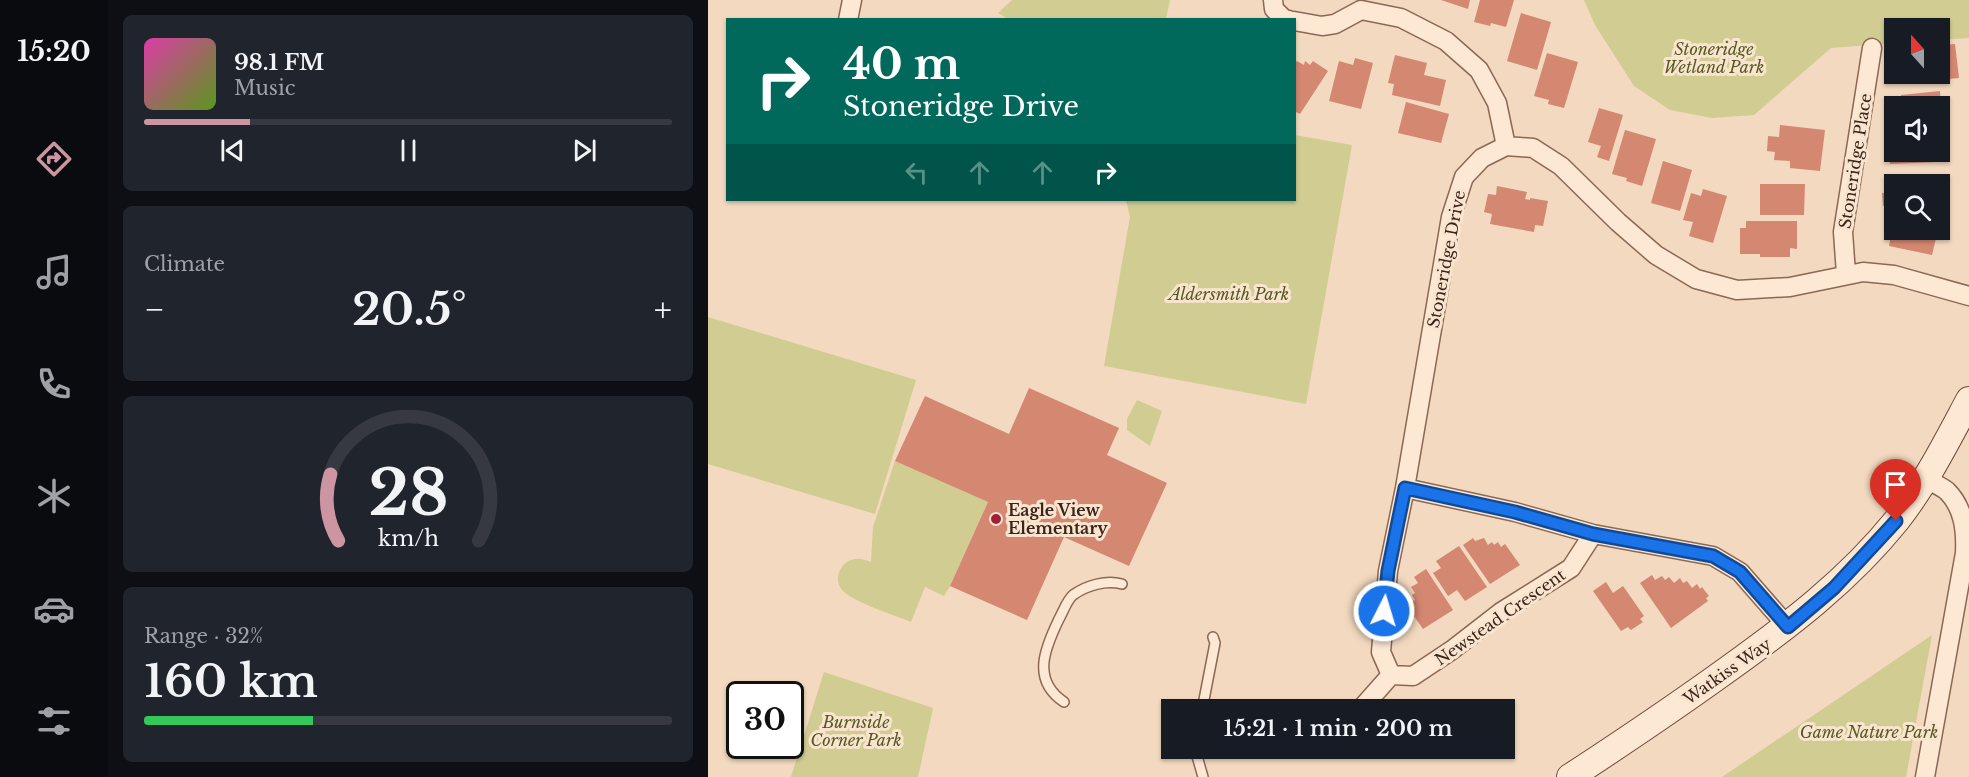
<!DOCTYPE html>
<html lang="en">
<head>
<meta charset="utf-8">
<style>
  :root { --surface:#171b24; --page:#20242c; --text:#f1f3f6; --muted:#9ea1a6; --line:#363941; --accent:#cd94a1 }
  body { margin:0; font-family:"Libre Baskerville",serif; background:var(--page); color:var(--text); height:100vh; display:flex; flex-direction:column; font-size:22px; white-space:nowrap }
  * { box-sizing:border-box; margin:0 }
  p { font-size:20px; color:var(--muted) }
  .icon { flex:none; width:33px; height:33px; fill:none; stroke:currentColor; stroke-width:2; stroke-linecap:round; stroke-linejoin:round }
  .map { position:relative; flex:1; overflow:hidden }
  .side { display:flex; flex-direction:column; gap:15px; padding:15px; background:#0d0f14; width:600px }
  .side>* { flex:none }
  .top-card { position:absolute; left:18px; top:18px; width:570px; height:183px; border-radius:0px; box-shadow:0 2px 4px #0004; background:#00695c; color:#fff; overflow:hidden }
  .needle { width:39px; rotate:339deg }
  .buttons { position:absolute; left:1176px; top:18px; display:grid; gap:12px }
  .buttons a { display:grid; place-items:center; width:66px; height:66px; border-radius:0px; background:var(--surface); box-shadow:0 2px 4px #0004; font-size:30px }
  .speed { position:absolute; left:18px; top:681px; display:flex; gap:12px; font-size:30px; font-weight:700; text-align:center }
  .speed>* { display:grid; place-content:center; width:78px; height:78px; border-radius:50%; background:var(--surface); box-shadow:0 2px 4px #0004; line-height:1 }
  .speed .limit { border:3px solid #111; border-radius:9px; background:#fff; color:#111 }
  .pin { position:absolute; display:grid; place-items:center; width:51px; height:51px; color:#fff; margin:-62px -26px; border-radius:50% 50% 50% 0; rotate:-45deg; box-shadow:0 0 6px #0007 }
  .pin .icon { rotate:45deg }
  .me { position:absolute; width:66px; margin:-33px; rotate:5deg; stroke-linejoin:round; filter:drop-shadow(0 0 4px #0008) }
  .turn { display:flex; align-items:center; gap:21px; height:126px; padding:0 18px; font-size:27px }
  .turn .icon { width:78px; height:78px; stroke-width:2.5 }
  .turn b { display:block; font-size:42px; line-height:51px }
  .lanes { display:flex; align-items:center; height:57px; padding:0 18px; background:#0003; justify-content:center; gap:30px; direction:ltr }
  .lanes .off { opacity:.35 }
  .big { font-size:45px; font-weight:600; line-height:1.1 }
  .side .card { flex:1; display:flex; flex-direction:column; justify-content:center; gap:9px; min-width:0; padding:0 21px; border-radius:9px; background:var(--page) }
  .side .dial { align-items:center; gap:0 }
  .dial svg { height:156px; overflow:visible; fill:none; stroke:var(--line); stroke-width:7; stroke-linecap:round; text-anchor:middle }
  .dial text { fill:var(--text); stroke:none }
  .song { display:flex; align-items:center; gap:18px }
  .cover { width:72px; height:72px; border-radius:9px; background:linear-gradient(135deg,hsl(320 70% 55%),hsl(90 70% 35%)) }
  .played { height:6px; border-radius:3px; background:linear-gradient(90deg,var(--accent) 20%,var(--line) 20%) }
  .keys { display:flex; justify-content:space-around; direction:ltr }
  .heat { display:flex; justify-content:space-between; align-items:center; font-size:33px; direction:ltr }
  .charge { height:9px; border-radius:4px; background:linear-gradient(90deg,#34c759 32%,var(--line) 0) }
  .trip { position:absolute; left:453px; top:699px; width:354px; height:60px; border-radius:0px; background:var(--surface); box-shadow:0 2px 4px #0004; font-weight:600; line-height:60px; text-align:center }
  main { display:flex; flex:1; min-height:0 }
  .dock { display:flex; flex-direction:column; width:108px; justify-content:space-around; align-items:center; background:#090b0e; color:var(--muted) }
  .dock .icon { width:42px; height:42px }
  .dock .active { color:var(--accent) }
  .dock b { font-size:27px; color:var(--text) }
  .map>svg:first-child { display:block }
</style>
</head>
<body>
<main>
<nav class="dock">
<b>15:20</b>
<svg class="icon active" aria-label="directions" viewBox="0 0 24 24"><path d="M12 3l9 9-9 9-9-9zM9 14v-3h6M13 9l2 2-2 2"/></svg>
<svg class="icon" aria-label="music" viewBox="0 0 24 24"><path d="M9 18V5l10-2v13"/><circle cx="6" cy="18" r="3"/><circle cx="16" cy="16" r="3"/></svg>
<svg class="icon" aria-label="phone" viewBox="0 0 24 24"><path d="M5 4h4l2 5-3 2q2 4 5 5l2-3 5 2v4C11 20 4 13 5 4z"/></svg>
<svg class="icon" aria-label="climate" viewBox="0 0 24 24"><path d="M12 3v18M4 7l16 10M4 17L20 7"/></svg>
<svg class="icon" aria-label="car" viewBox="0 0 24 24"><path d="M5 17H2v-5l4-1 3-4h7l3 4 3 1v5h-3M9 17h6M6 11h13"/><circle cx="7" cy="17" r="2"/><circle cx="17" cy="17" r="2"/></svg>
<svg class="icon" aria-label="filters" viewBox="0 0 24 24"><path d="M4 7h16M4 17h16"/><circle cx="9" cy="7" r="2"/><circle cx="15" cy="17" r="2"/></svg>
</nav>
<section class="side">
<div class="card">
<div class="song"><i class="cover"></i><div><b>98.1 FM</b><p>Music</p></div></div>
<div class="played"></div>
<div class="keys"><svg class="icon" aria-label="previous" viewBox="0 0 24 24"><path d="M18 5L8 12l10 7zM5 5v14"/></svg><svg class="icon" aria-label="pause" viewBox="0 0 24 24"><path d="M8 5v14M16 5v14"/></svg><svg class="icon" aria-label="next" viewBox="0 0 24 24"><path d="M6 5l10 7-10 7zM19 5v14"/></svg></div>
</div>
<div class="card"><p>Climate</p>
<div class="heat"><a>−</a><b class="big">20.5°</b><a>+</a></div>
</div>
<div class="card dial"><svg viewBox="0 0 100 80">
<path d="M14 69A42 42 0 1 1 86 69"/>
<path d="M14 69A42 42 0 0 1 10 35" stroke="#cd94a1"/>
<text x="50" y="56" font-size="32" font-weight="700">28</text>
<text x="50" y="72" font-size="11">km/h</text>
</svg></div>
<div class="card"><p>Range · 32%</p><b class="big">160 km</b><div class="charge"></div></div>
</section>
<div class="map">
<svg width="1261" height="777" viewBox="0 0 1261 777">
  <rect width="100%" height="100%" fill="#f2d9bf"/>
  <path fill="#d1cc92" d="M304,0H462L458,19H300L290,13Z
    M876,0H1261V38L1232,40V28H1186V43L1123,48L1046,115L1004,118L962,110L926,86L887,25Z
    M587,135L644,145L598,404L396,366L422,217L418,200H586Z
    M0,317L208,380L167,514L0,464Z
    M429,400L454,411L442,446L419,430V419Z
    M187,461L280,502L242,586L236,596L217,587L203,622C187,615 144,602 134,590C124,578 134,559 149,559C153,558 159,561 163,562L165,527Z
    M1224,635L1198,777H1014Z
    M116,672L225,708L210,777H83Z"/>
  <path fill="#d48771" d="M733,0H762L760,9Z
    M772,0H806L798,27L783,23L782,26L766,22Z
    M813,13L843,22L829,70L799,61Z
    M1247,44L1251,78L1210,82V74H1232V45Z
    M839,53L870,62L856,108L840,104L841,100L826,96Z
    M687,55L719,63L716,75L738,80L732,106L684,95L686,84L680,83Z
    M647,58L665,63L653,109L621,101L631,61L645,65Z
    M589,61L596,65L597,61L602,65L605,61L620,71L592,114L586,111V64Z
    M1232,91L1233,106H1190L1189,97H1193V95Z
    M698,102L741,114L733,143L690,133Z
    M891,108L915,115L901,161L889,157L893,146L880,142Z
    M1072,125L1117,130L1112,171L1082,168V161L1066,160L1067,152L1059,151L1060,136L1071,137Z
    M917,130L948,139L934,186L918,181L919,178L904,174Z
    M1181,151L1228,152V162L1182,164Z
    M955,161L984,170L972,211L943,203Z
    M1220,179V184H1185V181Z
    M1052,184H1097L1096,215H1052Z
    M789,186L819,192L817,199L822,200V198L840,201L835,226L827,225L826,232L782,224L784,214L776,212L780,194L788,195Z
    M995,189L1019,196L1005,243L981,236L985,222L975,220L983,193L993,196Z
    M1186,192V206H1175L1174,193Z
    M1038,221H1089V249L1082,248V257H1052V254H1032V228H1038Z
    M1185,224L1186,230H1230L1224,255L1181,246Z
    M321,388L411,428L399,455L459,483L421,566L356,537L319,620L242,586L280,502L187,461L217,396L301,434Z
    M765,538L767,541L776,538L780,545L784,542L786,545L790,542L793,547L797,544L812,565L782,584L755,545Z
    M751,546L779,587L757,601L749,590L740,596L725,573L733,568L728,561Z
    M718,569L745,610L715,629L701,609L706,606L703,602L707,600L704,595L707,593L703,587L710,583L706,577Z
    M944,575L947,580L954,576L957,580L961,577L966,583L972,578L975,583L979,581L984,588L989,584L992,589L994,587L1001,596L998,598L1000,601L963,628L932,583Z
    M898,582L905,593L915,586L936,616L932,619L935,622L923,630L920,627L913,631L885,591Z"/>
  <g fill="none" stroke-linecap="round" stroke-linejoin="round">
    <defs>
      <path id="lane" d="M356,702C323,680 337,648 351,619C355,612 359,600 365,595C379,585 398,580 414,584
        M494,710L507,643L505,637
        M487,749L495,777"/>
      <path id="street" d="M565,0L566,9L576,19L581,20
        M140,20L144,0
        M586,21L614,26L627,24L653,10L693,18L738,41L771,70L789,103L798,146
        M1138,274L1135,232L1164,48
        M697,488L807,512L885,534L1005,556L1032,572L1080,627
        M683,675L673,652L680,571L697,488L743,217L756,177L774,158L798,146L825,148L853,166L910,222L948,255L988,279L1029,290L1082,287L1155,272L1186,275L1261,296
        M652,710L683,675L705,676L744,650L793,612L863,568L885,534
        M1217,777L1257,553C1258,531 1256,508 1239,491C1233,486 1225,483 1218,479"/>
      <path id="secondary" d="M862,777C914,743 966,708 1016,672C1079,627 1140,581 1189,520C1218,483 1239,441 1261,400"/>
    </defs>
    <use href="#lane" stroke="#8c6855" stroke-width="12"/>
    <use href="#street" stroke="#8c6855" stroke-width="21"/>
    <use href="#secondary" stroke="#6e4939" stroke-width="28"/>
    <use href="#lane" stroke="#fce8d3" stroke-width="9"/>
    <use href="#street" stroke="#fce8d3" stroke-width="18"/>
    <use href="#secondary" stroke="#fce8d3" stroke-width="26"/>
  </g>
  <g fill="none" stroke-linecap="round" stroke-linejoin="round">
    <defs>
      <path id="route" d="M676,611L680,571L697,488L807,512L885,534L1005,556L1032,572L1080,627L1126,588L1188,521"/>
    </defs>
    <use href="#route" stroke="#114b97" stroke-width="15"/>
    <use href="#route" stroke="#1a73e8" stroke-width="10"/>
  </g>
  <circle fill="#a11f39" stroke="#f9e5cf" stroke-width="2" cx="288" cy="519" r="6"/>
  <g text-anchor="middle" stroke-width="6" stroke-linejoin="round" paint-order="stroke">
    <g font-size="16" font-style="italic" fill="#555920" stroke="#f9e5cf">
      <text x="1006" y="55">Stoneridge<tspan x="1006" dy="18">Wetland Park</tspan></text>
      <text x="521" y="300">Aldersmith Park</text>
      <text x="148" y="728">Burnside<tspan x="148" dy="18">Corner Park</tspan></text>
      <text x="1161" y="738">Game Nature Park</text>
    </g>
    <g font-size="16" fill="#3a241b" stroke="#f9e5cf">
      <text transform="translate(1147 161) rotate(-81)" y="6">Stoneridge Place</text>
      <text transform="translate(738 259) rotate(-79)" y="6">Stoneridge Drive</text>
      <text transform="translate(792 617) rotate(-35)" y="6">Newstead Crescent</text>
      <text transform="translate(1019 671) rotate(-35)" y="6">Watkiss Way</text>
    </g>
    <g font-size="16" font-weight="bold" fill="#3a241b" stroke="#f9e5cf" text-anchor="start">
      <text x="300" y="516">Eagle View<tspan x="300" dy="18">Elementary</tspan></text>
    </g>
  </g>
</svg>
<div class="buttons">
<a><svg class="needle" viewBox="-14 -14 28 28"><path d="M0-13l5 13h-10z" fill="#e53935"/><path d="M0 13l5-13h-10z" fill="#9ea1a6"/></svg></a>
<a><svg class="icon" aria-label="sound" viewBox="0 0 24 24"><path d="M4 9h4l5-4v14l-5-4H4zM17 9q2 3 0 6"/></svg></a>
<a><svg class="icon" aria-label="search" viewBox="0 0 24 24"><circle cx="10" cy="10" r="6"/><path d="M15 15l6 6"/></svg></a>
</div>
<div class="speed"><div class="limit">30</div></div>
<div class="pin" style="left:1188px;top:521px;background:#d93025"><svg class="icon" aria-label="arrive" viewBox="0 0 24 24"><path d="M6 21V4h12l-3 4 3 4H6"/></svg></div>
<svg class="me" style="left:676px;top:611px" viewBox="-20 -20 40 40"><circle r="17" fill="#1a73e8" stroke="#fff" stroke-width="3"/><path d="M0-11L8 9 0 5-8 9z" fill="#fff"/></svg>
<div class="trip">15:21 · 1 min · 200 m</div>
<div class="top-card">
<div class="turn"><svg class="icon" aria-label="right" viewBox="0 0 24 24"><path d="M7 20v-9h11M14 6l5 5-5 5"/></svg><div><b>40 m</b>Stoneridge Drive</div></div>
<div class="lanes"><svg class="icon off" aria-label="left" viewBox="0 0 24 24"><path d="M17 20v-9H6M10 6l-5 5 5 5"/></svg><svg class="icon off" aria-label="ahead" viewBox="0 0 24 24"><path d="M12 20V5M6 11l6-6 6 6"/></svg><svg class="icon off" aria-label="ahead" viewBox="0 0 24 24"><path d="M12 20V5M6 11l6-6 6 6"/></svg><svg class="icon" aria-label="right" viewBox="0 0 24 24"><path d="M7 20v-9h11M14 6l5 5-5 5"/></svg></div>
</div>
</div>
</main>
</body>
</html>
